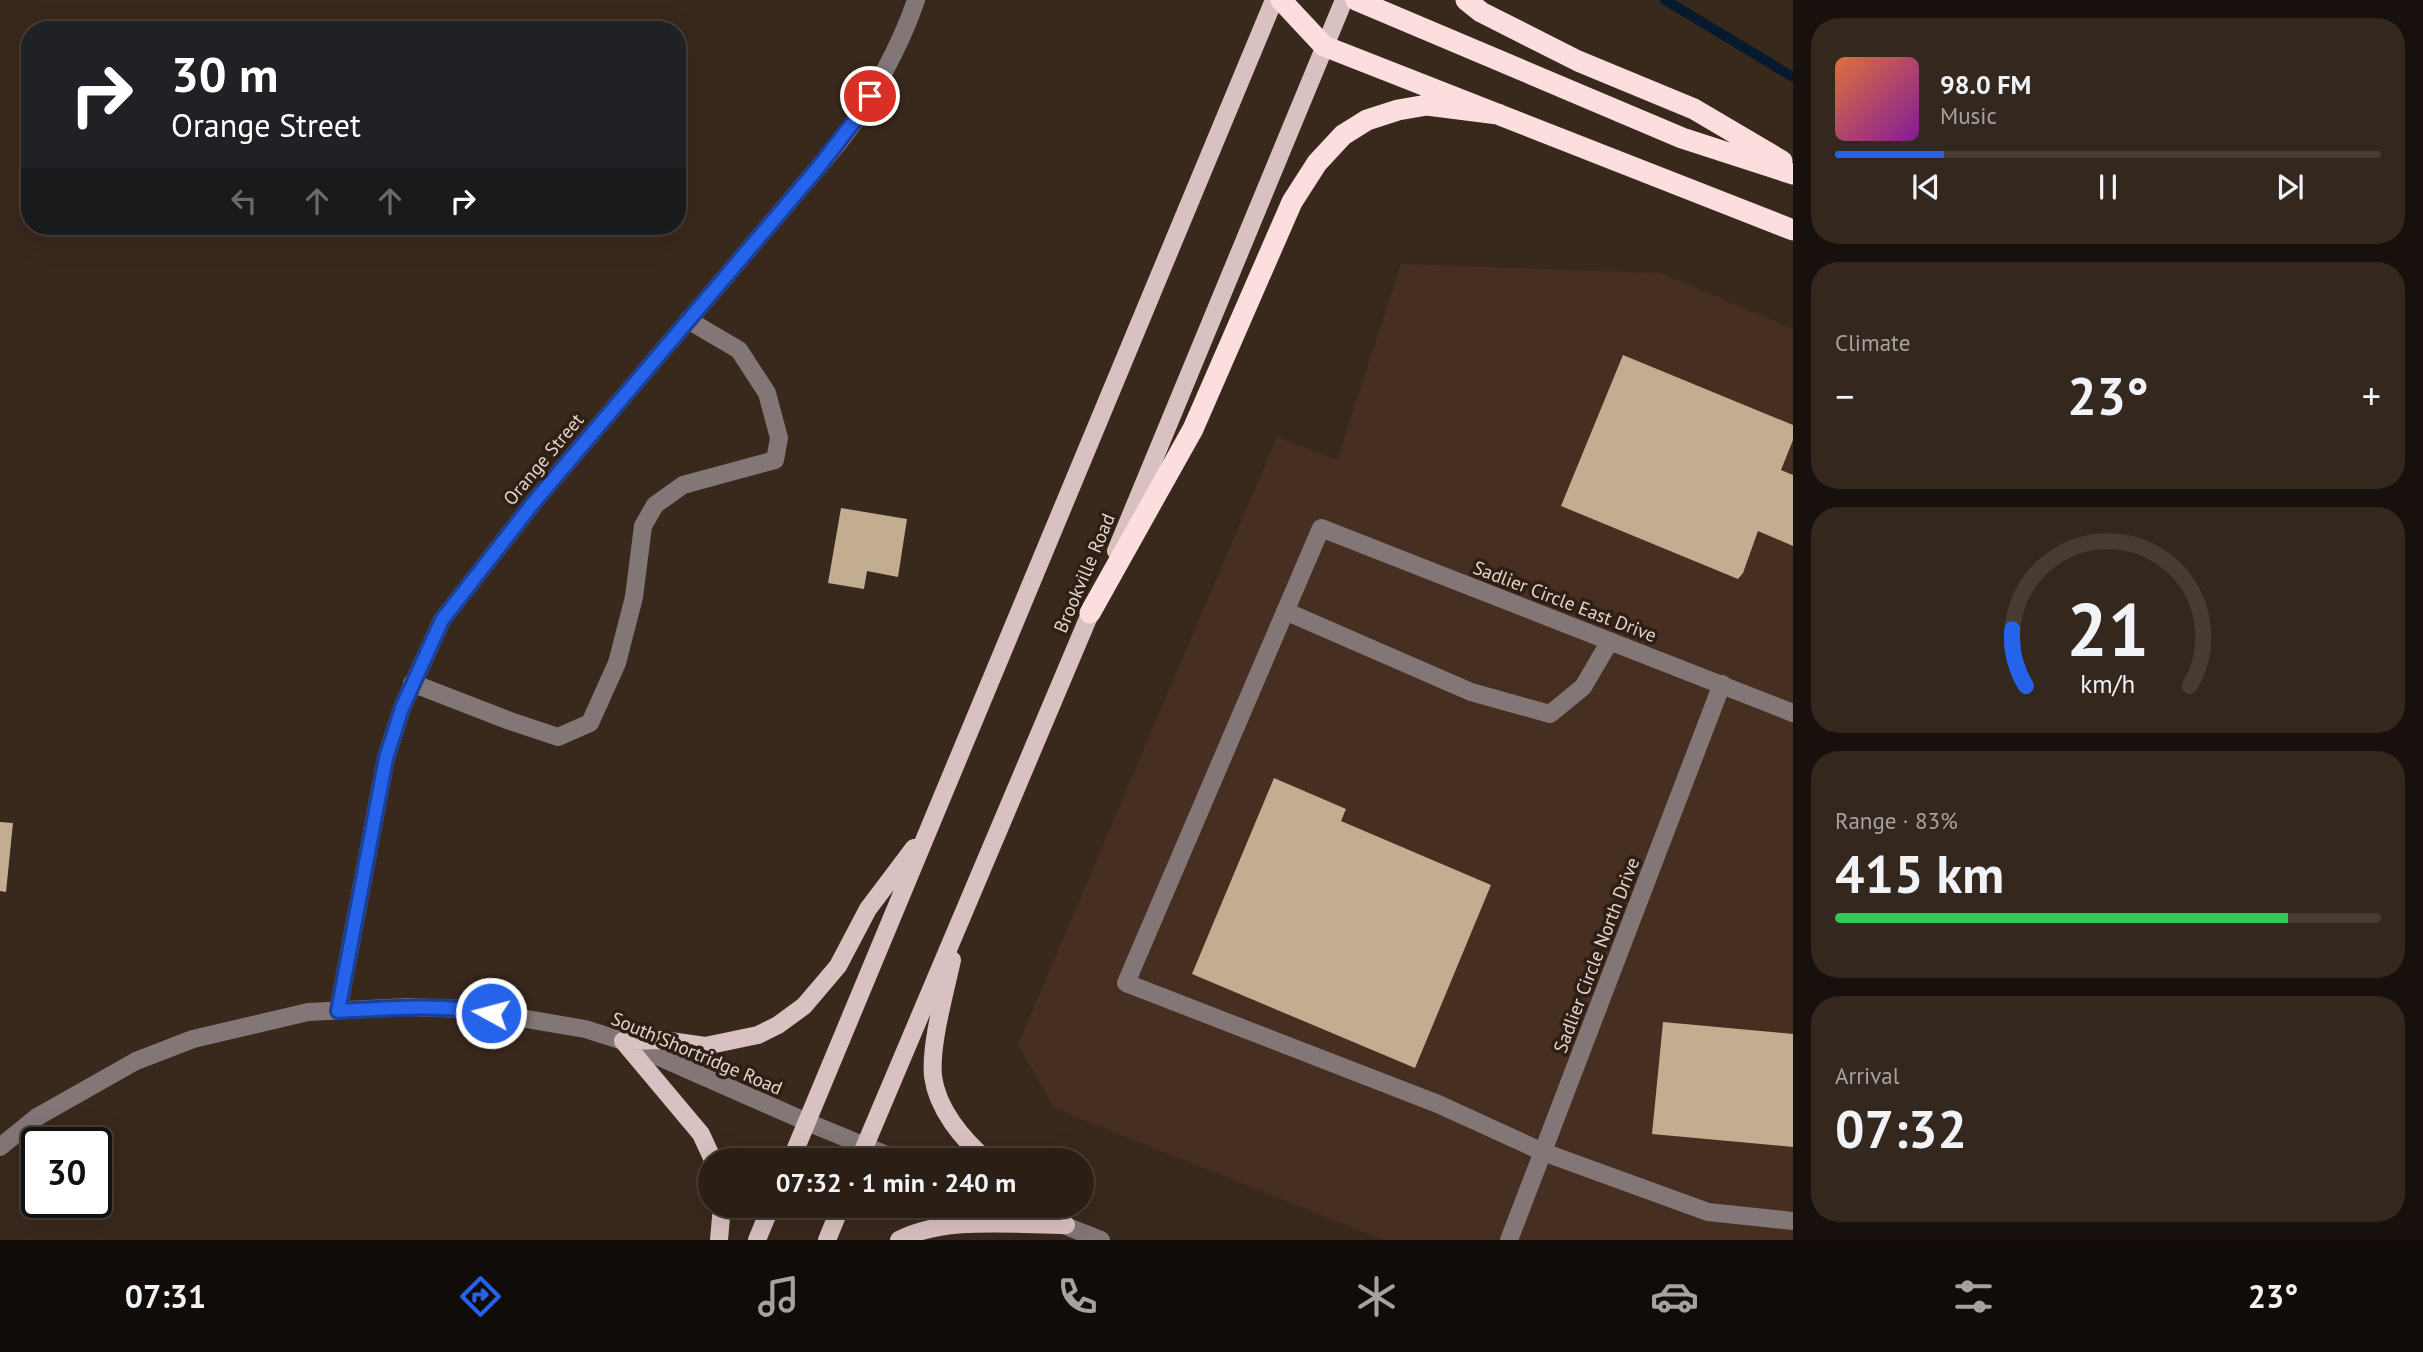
<!DOCTYPE html>
<html lang="en">
<head>
<meta charset="utf-8">
<style>
  :root { --surface:#2b1e15; --page:#33271e; --text:#f1f3f6; --muted:#a6a2a0; --line:#473c34; --accent:#2563eb }
  body { margin:0; font-family:"PT Sans",sans-serif; background:var(--page); color:var(--text); height:100vh; display:flex; flex-direction:column; font-size:26px; white-space:nowrap }
  * { box-sizing:border-box; margin:0 }
  p { font-size:23px; color:var(--muted) }
  .icon { flex:none; width:38px; height:38px; fill:none; stroke:currentColor; stroke-width:2; stroke-linecap:round; stroke-linejoin:round }
  .map { position:relative; flex:1; overflow:hidden }
  .panel { display:flex; flex-direction:column; gap:18px; padding:18px; background:#18100c; width:630px }
  .panel>* { flex:none }
  .hud { position:absolute; left:21px; top:21px; width:665px; height:214px; border-radius:28px; box-shadow:0 7px 28px #0002,0 0 0 2px var(--line); background:#202124; color:#fff; overflow:hidden }
  .speed { position:absolute; left:21px; top:1127px; display:flex; gap:14px; font-size:35px; font-weight:700; text-align:center }
  .speed>* { display:grid; place-content:center; width:91px; height:91px; border-radius:50%; background:var(--surface); box-shadow:0 7px 28px #0002,0 0 0 2px var(--line); line-height:1 }
  .speed .limit { border:4px solid #111; border-radius:10px; background:#fff; color:#111 }
  .pin { position:absolute; display:grid; place-items:center; width:60px; height:60px; color:#fff; margin:-30px; border:4px solid #fff; border-radius:50%; box-shadow:0 2px 7px #0007 }
  .me { position:absolute; width:77px; margin:-38px; rotate:277deg; stroke-linejoin:round; filter:drop-shadow(0 0 5px #0008) }
  .turn { display:flex; align-items:center; gap:24px; height:147px; padding:0 35px; font-size:32px }
  .turn .icon { width:91px; height:91px; stroke-width:2.5 }
  .turn b { display:block; font-size:49px; line-height:60px }
  .lanes { display:flex; align-items:center; height:66px; padding:0 35px; background:#0003; justify-content:center; gap:35px; direction:ltr }
  .lanes .off { opacity:.35 }
  .big { font-size:52px; font-weight:800; line-height:1.1 }
  .panel .widget { flex:1; display:flex; flex-direction:column; justify-content:center; gap:10px; min-width:0; padding:0 24px; border-radius:28px; background:var(--page) }
  .panel .dial { align-items:center; gap:0 }
  .dial svg { height:182px; overflow:visible; fill:none; stroke:var(--line); stroke-width:7; stroke-linecap:round; text-anchor:middle }
  .dial text { fill:var(--text); stroke:none }
  .song { display:flex; align-items:center; gap:21px }
  .cover { width:84px; height:84px; border-radius:10px; background:linear-gradient(135deg,hsl(20 70% 55%),hsl(290 70% 35%)) }
  .played { height:7px; border-radius:4px; background:linear-gradient(90deg,var(--accent) 20%,var(--line) 20%) }
  .keys { display:flex; justify-content:space-around; direction:ltr }
  .heat { display:flex; justify-content:space-between; align-items:center; font-size:38px; direction:ltr }
  .charge { height:10px; border-radius:5px; background:linear-gradient(90deg,#34c759 83%,var(--line) 0) }
  .trip { position:absolute; left:698px; top:1148px; width:396px; height:70px; border-radius:35px; background:var(--surface); box-shadow:0 7px 28px #0002,0 0 0 2px var(--line); font-weight:800; line-height:70px; text-align:center }
  .tab-bar { display:flex; height:112px; justify-content:space-around; align-items:center; background:#110c08; color:var(--muted) }
  .tab-bar .icon { width:49px; height:49px }
  .tab-bar .selected { color:var(--accent) }
  .tab-bar b { font-size:32px; color:var(--text) }
  main { display:flex; flex:1; min-height:0 }
  .map>svg:first-child { display:block }
</style>
</head>
<body>
<main>
<div class="map">
<svg width="1793" height="1240" viewBox="0 0 1793 1240">
  <rect width="100%" height="100%" fill="#39281c"/>
  <path fill="#462e20" d="M1401,264L1661,273L1793,329V1240H1384L1054,1108L1018,1044L1277,437L1337,460Z"/>
  <g fill="none" stroke-linecap="round" stroke-linejoin="round">
    <path stroke="#061a2d" stroke-width="10" d="M1665,0L1793,77"/>
  </g>
  <path fill="#c2ad91" d="M1623,355L1793,425V440L1781,470L1793,475V546L1758,531L1743,573L1738,579L1561,506Z
    M841,508L907,519L898,577L867,571L864,589L828,583Z
    M1274,778L1346,809L1341,821L1491,885L1415,1068L1192,974Z
    M0,822L13,823L6,892L0,891Z
    M1663,1022L1793,1034V1147L1652,1134Z"/>
  <g fill="none" stroke-linecap="round" stroke-linejoin="round">
    <path stroke="#827677" stroke-width="18" d="M1285,611L1471,692L1550,714L1583,687L1610,641
      M412,683L510,721L558,737L590,723L617,663L634,597L643,526L655,505L683,485L775,460L779,438L767,393L739,350L688,320
      M1793,713L1321,528L1126,983L1438,1104L1543,1152L1708,1212L1793,1221
      M338,1011L386,758L402,708L442,620L534,502L817,169C831,151 848,133 860,113C882,78 903,39 916,0
      M0,1147L37,1117L136,1061L193,1039L308,1012L407,1007L467,1009L585,1029L623,1041L807,1122L899,1160
      M1016,1206L1101,1240
      M1509,1240L1722,684"/>
    <path stroke="#dac1c1" stroke-width="18" d="M1116,551L1344,0
      M952,960C945,993 930,1044 933,1076C937,1109 963,1140 987,1160
      M623,1041L663,1040L705,1046L758,1035L778,1025L804,1006L838,966L868,909L914,848
      M623,1041L701,1134L713,1160
      M791,1160L1274,0
      M859,1160L1095,602
      M1042,1206L1066,1225
      M719,1240L722,1206
      M757,1240L771,1206
      M827,1240L841,1206
      M899,1240C943,1216 1016,1225 1066,1225"/>
    <path stroke="#fcdedf" stroke-width="21" d="M1281,0L1324,46L1793,230
      M1356,0L1682,138L1793,174
      M1466,0L1481,12L1578,61L1694,109L1782,161
      M1090,613L1193,429L1292,202L1317,163L1343,135L1367,120L1398,110L1427,105L1498,114"/>
  </g>
  <g fill="none" stroke-linecap="round" stroke-linejoin="round">
    <defs>
      <path id="route" d="M491,1013C441,1004 389,1008 338,1011L386,758L402,708L442,620L534,502L817,169L859,115L870,96"/>
    </defs>
    <use href="#route" stroke="#184099" stroke-width="18"/>
    <use href="#route" stroke="#2563eb" stroke-width="12"/>
  </g>
  <g text-anchor="middle" stroke-width="7" stroke-linejoin="round" paint-order="stroke">
    <g font-size="19" fill="#e2d6cf" stroke="#2f1e13">
      <text transform="translate(543 459) rotate(-50)" y="7">Orange Street</text>
      <text transform="translate(1084 573) rotate(-67)" y="7">Brookville Road</text>
      <text transform="translate(1565 601) rotate(21)" y="7">Sadlier Circle East Drive</text>
      <text transform="translate(1596 955) rotate(-69)" y="7">Sadlier Circle North Drive</text>
      <text transform="translate(697 1053) rotate(23)" y="7">South Shortridge Road</text>
    </g>
  </g>
</svg>
<div class="speed"><div class="limit">30</div></div>
<div class="pin" style="left:870px;top:96px;background:#d93025"><svg class="icon" aria-label="arrive" viewBox="0 0 24 24"><path d="M6 21V4h12l-3 4 3 4H6"/></svg></div>
<svg class="me" style="left:491px;top:1013px" viewBox="-20 -20 40 40"><circle r="17" fill="#2563eb" stroke="#fff" stroke-width="3"/><path d="M0-11L8 9 0 5-8 9z" fill="#fff"/></svg>
<div class="trip">07:32 · 1 min · 240 m</div>
<div class="hud">
<div class="turn"><svg class="icon" aria-label="right" viewBox="0 0 24 24"><path d="M7 20v-9h11M14 6l5 5-5 5"/></svg><div><b>30 m</b>Orange Street</div></div>
<div class="lanes"><svg class="icon off" aria-label="left" viewBox="0 0 24 24"><path d="M17 20v-9H6M10 6l-5 5 5 5"/></svg><svg class="icon off" aria-label="ahead" viewBox="0 0 24 24"><path d="M12 20V5M6 11l6-6 6 6"/></svg><svg class="icon off" aria-label="ahead" viewBox="0 0 24 24"><path d="M12 20V5M6 11l6-6 6 6"/></svg><svg class="icon" aria-label="right" viewBox="0 0 24 24"><path d="M7 20v-9h11M14 6l5 5-5 5"/></svg></div>
</div>
</div>
<section class="panel">
<div class="widget">
<div class="song"><i class="cover"></i><div><b>98.0 FM</b><p>Music</p></div></div>
<div class="played"></div>
<div class="keys"><svg class="icon" aria-label="previous" viewBox="0 0 24 24"><path d="M18 5L8 12l10 7zM5 5v14"/></svg><svg class="icon" aria-label="pause" viewBox="0 0 24 24"><path d="M8 5v14M16 5v14"/></svg><svg class="icon" aria-label="next" viewBox="0 0 24 24"><path d="M6 5l10 7-10 7zM19 5v14"/></svg></div>
</div>
<div class="widget"><p>Climate</p>
<div class="heat"><a>−</a><b class="big">23°</b><a>+</a></div>
</div>
<div class="widget dial"><svg viewBox="0 0 100 80">
<path d="M14 69A42 42 0 1 1 86 69"/>
<path d="M14 69A42 42 0 0 1 8 44" stroke="#2563eb"/>
<text x="50" y="56" font-size="32" font-weight="700">21</text>
<text x="50" y="72" font-size="11">km/h</text>
</svg></div>
<div class="widget"><p>Range · 83%</p><b class="big">415 km</b><div class="charge"></div></div>
<div class="widget"><p>Arrival</p><b class="big">07:32</b></div>
</section>
</main>
<nav class="tab-bar">
<b>07:31</b>
<svg class="icon selected" aria-label="directions" viewBox="0 0 24 24"><path d="M12 3l9 9-9 9-9-9zM9 14v-3h6M13 9l2 2-2 2"/></svg>
<svg class="icon" aria-label="music" viewBox="0 0 24 24"><path d="M9 18V5l10-2v13"/><circle cx="6" cy="18" r="3"/><circle cx="16" cy="16" r="3"/></svg>
<svg class="icon" aria-label="phone" viewBox="0 0 24 24"><path d="M5 4h4l2 5-3 2q2 4 5 5l2-3 5 2v4C11 20 4 13 5 4z"/></svg>
<svg class="icon" aria-label="climate" viewBox="0 0 24 24"><path d="M12 3v18M4 7l16 10M4 17L20 7"/></svg>
<svg class="icon" aria-label="car" viewBox="0 0 24 24"><path d="M5 17H2v-5l4-1 3-4h7l3 4 3 1v5h-3M9 17h6M6 11h13"/><circle cx="7" cy="17" r="2"/><circle cx="17" cy="17" r="2"/></svg>
<svg class="icon" aria-label="filters" viewBox="0 0 24 24"><path d="M4 7h16M4 17h16"/><circle cx="9" cy="7" r="2"/><circle cx="15" cy="17" r="2"/></svg>
<b>23°</b>
</nav>
</body>
</html>
